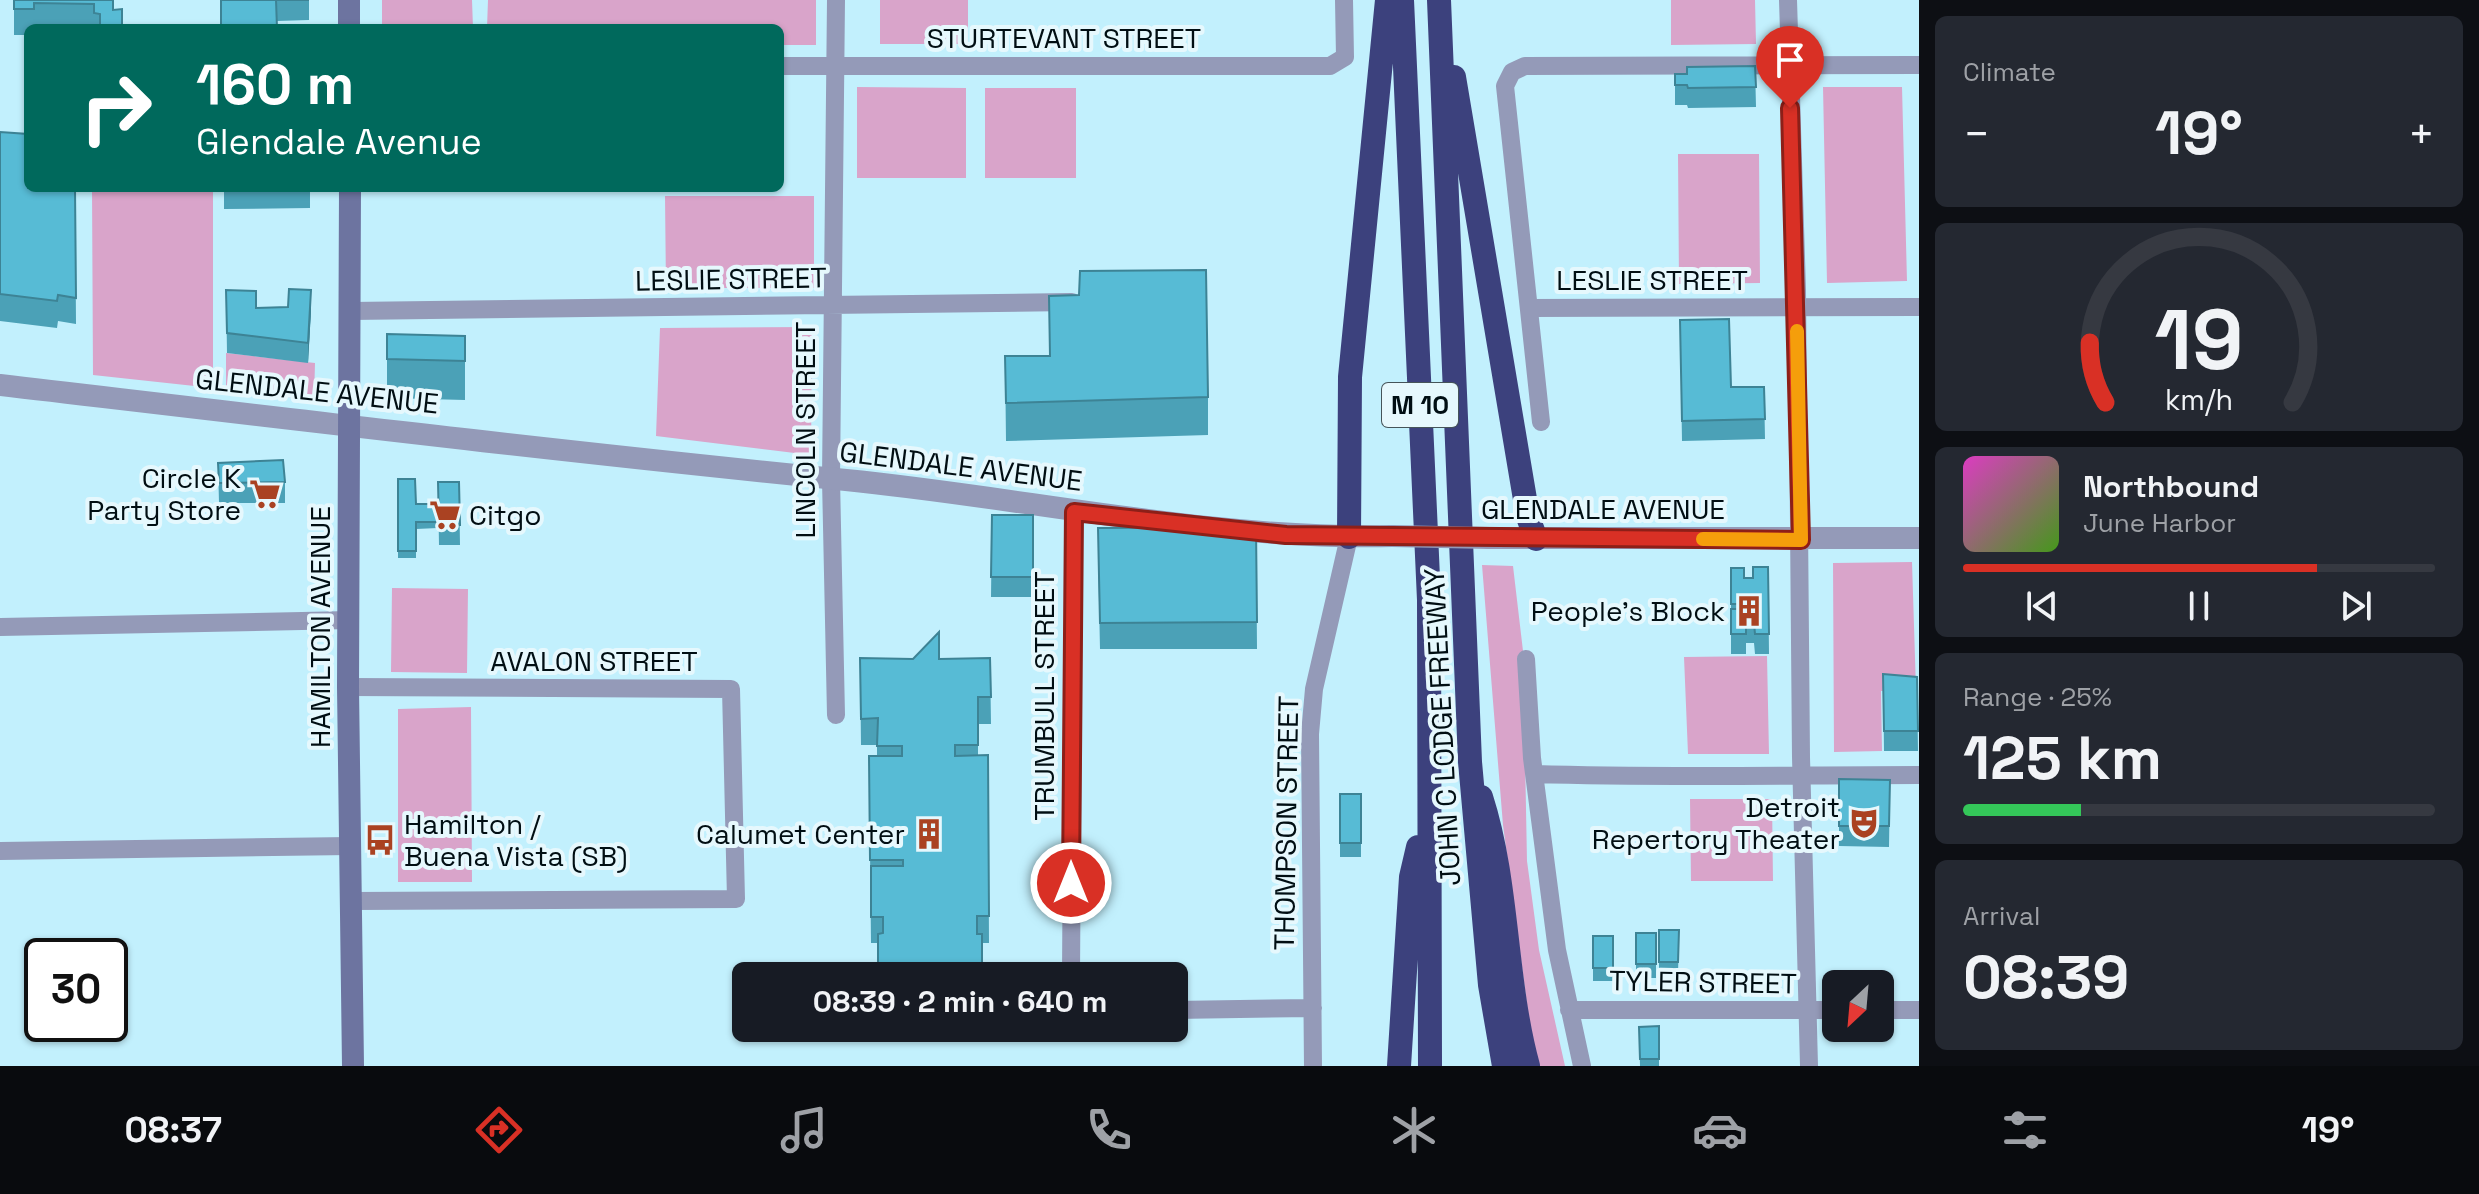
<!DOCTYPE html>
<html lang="en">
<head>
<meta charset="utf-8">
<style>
  :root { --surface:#171b24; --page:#242831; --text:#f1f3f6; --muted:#9ea1a6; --line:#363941; --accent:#d93025 }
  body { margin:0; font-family:"Space Grotesk",sans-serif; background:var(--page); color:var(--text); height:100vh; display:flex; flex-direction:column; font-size:30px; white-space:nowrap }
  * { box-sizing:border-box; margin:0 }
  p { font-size:26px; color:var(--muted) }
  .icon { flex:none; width:44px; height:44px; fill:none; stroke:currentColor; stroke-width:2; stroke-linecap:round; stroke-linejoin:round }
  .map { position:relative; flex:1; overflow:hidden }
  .panel { display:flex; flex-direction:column; gap:16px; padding:16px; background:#0d0f14; width:560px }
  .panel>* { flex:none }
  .banner { position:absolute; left:24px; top:24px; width:760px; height:168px; border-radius:12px; box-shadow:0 2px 6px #0004; background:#00695c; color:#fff; overflow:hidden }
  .needle { width:52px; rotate:206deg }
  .fabs { position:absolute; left:1822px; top:970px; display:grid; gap:16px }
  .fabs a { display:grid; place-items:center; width:72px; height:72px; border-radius:12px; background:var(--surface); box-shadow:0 2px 6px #0004; font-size:40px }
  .speed { position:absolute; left:24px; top:938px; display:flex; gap:16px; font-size:40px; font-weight:700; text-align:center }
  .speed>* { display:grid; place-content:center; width:104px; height:104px; border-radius:50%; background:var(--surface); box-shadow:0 2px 6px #0004; line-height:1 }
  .speed .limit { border:4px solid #111; border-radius:12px; background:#fff; color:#111 }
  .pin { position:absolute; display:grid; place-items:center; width:68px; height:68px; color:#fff; margin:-82px -34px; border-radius:50% 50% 50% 0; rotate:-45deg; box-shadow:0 0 8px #0007 }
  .pin .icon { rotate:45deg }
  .me { position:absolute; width:88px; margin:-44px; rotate:0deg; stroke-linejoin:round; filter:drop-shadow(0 0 6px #0008) }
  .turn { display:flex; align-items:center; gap:28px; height:168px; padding:0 40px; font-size:36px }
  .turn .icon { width:104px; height:104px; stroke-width:2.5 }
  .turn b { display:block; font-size:56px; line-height:68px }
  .big { font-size:60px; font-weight:800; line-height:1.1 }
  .panel .widget { flex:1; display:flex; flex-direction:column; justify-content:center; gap:12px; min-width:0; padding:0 28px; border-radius:12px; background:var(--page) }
  .panel .dial { align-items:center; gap:0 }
  .dial svg { height:208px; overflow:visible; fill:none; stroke:var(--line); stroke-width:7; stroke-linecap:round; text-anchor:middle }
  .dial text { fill:var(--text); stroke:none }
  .song { display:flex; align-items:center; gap:24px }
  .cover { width:96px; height:96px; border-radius:12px; background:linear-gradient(135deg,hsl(310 70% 55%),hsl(100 70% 35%)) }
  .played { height:8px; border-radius:4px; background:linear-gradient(90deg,var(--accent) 75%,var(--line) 75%) }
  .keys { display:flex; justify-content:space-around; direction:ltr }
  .heat { display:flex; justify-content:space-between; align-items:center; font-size:44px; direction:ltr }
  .charge { height:12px; border-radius:6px; background:linear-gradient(90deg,#34c759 25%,var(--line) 0) }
  .trip { position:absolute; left:732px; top:962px; width:456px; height:80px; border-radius:12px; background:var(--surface); box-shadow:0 2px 6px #0004; font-weight:800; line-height:80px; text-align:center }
  .dock { display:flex; height:128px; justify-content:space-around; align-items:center; background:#090b0e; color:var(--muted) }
  .dock .icon { width:56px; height:56px }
  .dock .active { color:var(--accent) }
  .dock b { font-size:36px; color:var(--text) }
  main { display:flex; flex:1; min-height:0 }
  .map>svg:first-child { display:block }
</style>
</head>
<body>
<main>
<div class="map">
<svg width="1919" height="1066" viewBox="0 0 1919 1066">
  <rect width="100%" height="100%" fill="#c2f0fd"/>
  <path fill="#d9a4ca" d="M382,0H472L473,28H382Z
    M488,0H816V45H780V28H487Z
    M880,0H968V44H880Z
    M1671,0H1755L1756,44L1671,45Z
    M857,87L966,88V178H857Z
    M1823,87H1902L1907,281L1827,283Z
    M985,88H1076V178H985Z
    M1678,154H1759L1760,283L1679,284Z
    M92,188H213V388L93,375Z
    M665,196H814V288H666Z
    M812,327L811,455L656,436L660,328Z
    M226,353L315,363L314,400L226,390Z
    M1912,562L1916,690L1881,691L1882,751L1834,752L1833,563Z
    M1482,565L1513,566L1523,651L1527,861L1539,950L1565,1066H1538L1532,1042L1503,825Z
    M392,588L468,589L467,673L391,672Z
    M1767,656L1769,754H1688L1684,657Z
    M471,707L472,882H398V709Z
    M1690,799H1772L1773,881H1691Z"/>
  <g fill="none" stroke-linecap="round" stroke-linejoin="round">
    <path stroke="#949ab8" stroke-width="18" d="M1788,0L1797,290L1801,757L1809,1066
      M780,66H1330L1345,57L1344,0
      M1529,308L1919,307
      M351,311L1072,302
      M1541,422L1505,86L1512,72L1525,66L1919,65
      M0,627L350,620
      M1526,659L1532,758L1557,950L1582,1066
      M348,687L731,689L736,899L353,901
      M836,715L831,479L836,0
      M1535,774C1663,778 1791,775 1919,775
      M0,851L350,846
      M1071,976L1074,512
      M1174,1010L1313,1008
      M1569,1010H1836
      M1880,1010H1919
      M1313,1066L1310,734L1314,689L1349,537"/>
    <path stroke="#949ab8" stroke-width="22" d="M0,385C282,418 564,452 846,480C1028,498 1208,540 1392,536
      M1489,538H1919"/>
    <path stroke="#6d74a0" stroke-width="22" d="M349,0V28
      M350,188L348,687L353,1066"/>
    <path stroke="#3c417d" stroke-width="24" d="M1402,0L1429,600L1430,1066
      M1439,0L1470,762L1490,985L1504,1066
      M1454,77L1528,517L1536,539
      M1349,537L1350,377L1387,0
      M1481,797C1509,884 1504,978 1528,1066
      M1399,1066L1411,877L1418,847"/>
    <path stroke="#949ab8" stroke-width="22" d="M1392,536L1489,538"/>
  </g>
  <path fill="#4ba1b7" d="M14,0H113V10L122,28H28V35H14Z
    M220,0H309V20L277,21Z
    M1755,66L1756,107L1688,108L1687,105H1675V74Z
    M0,132L75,188L76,324L58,321L57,328L0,321Z
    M224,188H310V208L224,209Z
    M226,290L256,308L311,310L308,363L227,353Z
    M1049,296L1208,397V435L1006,441L1005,356H1049Z
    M1680,320L1731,387H1764L1765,439L1682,441Z
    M387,334L465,336V400L387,398Z
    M218,463L285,482V503H219Z
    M398,479L416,504H438V528L416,529V558H398Z
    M438,482H459L460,545H439Z
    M992,515H1033V597H991Z
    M1256,527L1257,649H1100L1098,555Z
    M1768,567L1769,654H1755L1754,643H1746V654H1731V568L1744,578H1753Z
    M860,658H990L991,724H978V755H988L989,943H982V976H878V943H871L869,756H877V745H861Z
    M1883,674L1917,677L1918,751H1884Z
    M1839,779L1890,780L1889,847L1839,846Z
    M1340,794H1361V857H1340Z
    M1659,930H1679L1678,975H1659Z
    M1636,933H1656V978H1636Z
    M1593,936H1613V981H1593Z
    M1659,1026V1066H1640L1639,1027Z"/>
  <path fill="#3d8395" d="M311,290V310L308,363V343Z"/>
  <path fill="#57bbd5" stroke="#3d8395" stroke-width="2" d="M14,0H113V10L122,9V28H100V14L94,13V4L34,3V9H14Z
    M221,0H309H276L277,28H221Z
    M1755,66L1756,87L1688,88L1687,85H1675V74H1687V67Z
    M0,132L28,134V188H75L76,298L58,295L57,301L0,294Z
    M1206,270L1208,397L1006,403L1005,356H1050L1049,296L1079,295L1080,271Z
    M289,289L311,290L308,343L227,333L226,290L256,291V308L288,307Z
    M1729,319L1731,387H1764L1765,419L1682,421L1680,320Z
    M387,334L465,336V361L387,359Z
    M283,460L285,482L219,483L218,463Z
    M398,479H415L416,504H438V522H416V551H398Z
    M438,482H459L460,525H439Z
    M992,515H1033V577H991Z
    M1256,527L1257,622L1100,623L1098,528Z
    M1753,567H1768L1769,634H1755L1754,623H1746V634H1731V609H1740V604H1731V568H1744V578H1753Z
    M939,632V659L990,658L991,697H978V745H955V756L988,755L989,916H977V934H982V966L878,967V934L883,933V917H871V866H903V860H870L869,756H902V746H877L878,718L861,719L860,658L913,659Z
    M1883,674L1917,677L1918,731H1884Z
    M1839,779L1890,780L1889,826H1839Z
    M1340,794H1361V843H1340Z
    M1659,930H1679L1678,962H1659Z
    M1636,933H1656V964H1636Z
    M1593,936H1613V968H1593Z
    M1659,1026V1059H1640L1639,1027Z"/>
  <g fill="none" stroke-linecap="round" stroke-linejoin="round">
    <defs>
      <path id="route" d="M1071,883L1074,512L1286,535L1801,540L1790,108"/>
    </defs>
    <use href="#route" stroke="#8d1f18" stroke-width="20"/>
    <use href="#route" stroke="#d93025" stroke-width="14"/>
    <path stroke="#f59e0b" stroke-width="14" d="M1703,539L1801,540L1797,331"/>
  </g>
  <defs>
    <symbol id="supermarket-bare" viewBox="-9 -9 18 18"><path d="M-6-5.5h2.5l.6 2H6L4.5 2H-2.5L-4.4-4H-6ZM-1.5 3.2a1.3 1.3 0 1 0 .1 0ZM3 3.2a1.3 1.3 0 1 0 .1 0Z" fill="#aa4222" stroke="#e6f8fd" stroke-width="2.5" paint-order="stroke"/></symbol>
    <symbol id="building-bare" viewBox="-9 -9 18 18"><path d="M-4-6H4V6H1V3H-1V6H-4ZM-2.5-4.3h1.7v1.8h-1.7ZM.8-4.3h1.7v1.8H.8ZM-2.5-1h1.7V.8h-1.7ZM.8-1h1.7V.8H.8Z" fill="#aa4222" stroke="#e6f8fd" stroke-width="2.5" paint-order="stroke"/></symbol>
    <symbol id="theatre-bare" viewBox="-9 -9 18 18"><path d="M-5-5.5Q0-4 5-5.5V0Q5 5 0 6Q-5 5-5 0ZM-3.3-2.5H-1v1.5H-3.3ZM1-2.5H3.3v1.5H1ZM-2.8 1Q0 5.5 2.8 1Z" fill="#aa4222" stroke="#e6f8fd" stroke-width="2.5" paint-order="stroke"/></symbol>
    <symbol id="bus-bare" viewBox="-9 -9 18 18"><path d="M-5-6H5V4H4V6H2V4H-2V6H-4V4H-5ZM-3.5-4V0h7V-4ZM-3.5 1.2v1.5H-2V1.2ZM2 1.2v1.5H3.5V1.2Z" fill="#aa4222" stroke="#e6f8fd" stroke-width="2.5" paint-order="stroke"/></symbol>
  </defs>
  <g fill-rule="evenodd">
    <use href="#supermarket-bare" x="243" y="472" width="44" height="44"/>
    <use href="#supermarket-bare" x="423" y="493" width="44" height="44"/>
    <use href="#building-bare" x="1727" y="589" width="44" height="44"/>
    <use href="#theatre-bare" x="1842" y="801" width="44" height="44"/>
    <use href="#building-bare" x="907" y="812" width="44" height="44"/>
    <use href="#bus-bare" x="358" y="818" width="44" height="44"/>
  </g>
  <g text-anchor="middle" stroke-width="8" stroke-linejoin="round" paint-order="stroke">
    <rect fill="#e6f8fd" stroke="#465459" stroke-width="2" x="1382" y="383" width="76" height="44" rx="6"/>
    <g font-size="26" font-weight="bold" fill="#010e13">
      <text x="1420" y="414">M 10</text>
    </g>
    <g font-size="28" fill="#010e13" stroke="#e6f8fd">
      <text x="1064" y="48">STURTEVANT STREET</text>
      <text transform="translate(731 279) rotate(-1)" y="10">LESLIE STREET</text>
      <text x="1652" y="290">LESLIE STREET</text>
      <text transform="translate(317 391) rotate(6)" y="10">GLENDALE AVENUE</text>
      <text transform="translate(805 430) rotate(-90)" y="10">LINCOLN STREET</text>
      <text transform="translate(961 466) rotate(7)" y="10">GLENDALE AVENUE</text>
      <text x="1603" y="519">GLENDALE AVENUE</text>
      <text transform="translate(320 627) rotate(-90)" y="10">HAMILTON AVENUE</text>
      <text x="594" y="671">AVALON STREET</text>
      <text transform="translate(1044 696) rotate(-90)" y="10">TRUMBULL STREET</text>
      <text transform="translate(1442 727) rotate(-93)" y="10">JOHN C LODGE FREEWAY</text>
      <text transform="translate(1286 823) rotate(-89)" y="10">THOMPSON STREET</text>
      <text transform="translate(1703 982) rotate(1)" y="10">TYLER STREET</text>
    </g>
    <g font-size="28" fill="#010e13" stroke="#e6f8fd" text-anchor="end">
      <text x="241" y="488">Circle K<tspan x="241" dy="32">Party Store</tspan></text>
      <text x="469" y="525" text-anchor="start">Citgo</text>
      <text x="1725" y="621">People's Block</text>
      <text x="1840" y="817">Detroit<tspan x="1840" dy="32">Repertory Theater</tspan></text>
      <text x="404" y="834" text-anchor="start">Hamilton /<tspan x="404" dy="32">Buena Vista (SB)</tspan></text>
      <text x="905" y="844">Calumet Center</text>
    </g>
  </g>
</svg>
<div class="fabs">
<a><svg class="needle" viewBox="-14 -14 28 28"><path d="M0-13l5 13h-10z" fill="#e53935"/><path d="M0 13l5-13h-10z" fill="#9ea1a6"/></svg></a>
</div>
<div class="speed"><div class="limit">30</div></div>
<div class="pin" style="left:1790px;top:108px;background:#d93025"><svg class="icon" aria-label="arrive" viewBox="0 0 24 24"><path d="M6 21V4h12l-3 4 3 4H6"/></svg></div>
<svg class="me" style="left:1071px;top:883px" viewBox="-20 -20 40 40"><circle r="17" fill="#d93025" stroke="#fff" stroke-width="3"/><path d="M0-11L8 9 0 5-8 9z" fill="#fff"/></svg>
<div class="trip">08:39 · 2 min · 640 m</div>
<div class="banner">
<div class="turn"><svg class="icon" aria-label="right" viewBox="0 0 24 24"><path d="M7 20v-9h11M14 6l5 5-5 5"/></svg><div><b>160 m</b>Glendale Avenue</div></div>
</div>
</div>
<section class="panel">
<div class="widget"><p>Climate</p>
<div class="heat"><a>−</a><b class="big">19°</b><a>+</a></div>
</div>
<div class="widget dial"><svg viewBox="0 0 100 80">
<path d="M14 69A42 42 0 1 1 86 69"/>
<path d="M14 69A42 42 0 0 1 8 46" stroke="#d93025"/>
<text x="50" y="56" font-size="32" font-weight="700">19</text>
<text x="50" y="72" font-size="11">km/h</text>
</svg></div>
<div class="widget">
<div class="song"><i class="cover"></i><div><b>Northbound</b><p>June Harbor</p></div></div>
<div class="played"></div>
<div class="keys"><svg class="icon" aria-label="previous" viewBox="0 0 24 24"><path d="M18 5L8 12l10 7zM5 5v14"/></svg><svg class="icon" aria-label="pause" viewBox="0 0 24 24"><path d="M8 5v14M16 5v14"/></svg><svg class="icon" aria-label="next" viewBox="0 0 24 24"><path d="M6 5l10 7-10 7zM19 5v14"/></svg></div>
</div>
<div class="widget"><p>Range · 25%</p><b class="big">125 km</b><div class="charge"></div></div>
<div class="widget"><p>Arrival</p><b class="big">08:39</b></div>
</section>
</main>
<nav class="dock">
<b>08:37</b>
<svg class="icon active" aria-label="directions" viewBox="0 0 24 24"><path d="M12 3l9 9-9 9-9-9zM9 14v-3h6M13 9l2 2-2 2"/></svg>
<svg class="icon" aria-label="music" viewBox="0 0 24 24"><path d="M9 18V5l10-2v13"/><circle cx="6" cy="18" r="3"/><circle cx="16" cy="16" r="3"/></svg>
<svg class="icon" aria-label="phone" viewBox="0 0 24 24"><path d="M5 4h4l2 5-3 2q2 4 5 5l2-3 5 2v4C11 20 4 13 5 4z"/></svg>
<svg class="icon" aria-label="climate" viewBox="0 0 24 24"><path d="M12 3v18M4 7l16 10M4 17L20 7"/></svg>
<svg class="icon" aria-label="car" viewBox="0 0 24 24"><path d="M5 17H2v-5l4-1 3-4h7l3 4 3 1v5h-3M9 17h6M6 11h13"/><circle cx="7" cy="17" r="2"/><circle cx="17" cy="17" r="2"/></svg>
<svg class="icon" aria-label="filters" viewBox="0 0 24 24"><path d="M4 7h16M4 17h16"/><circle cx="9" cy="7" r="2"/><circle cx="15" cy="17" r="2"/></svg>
<b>19°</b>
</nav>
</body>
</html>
